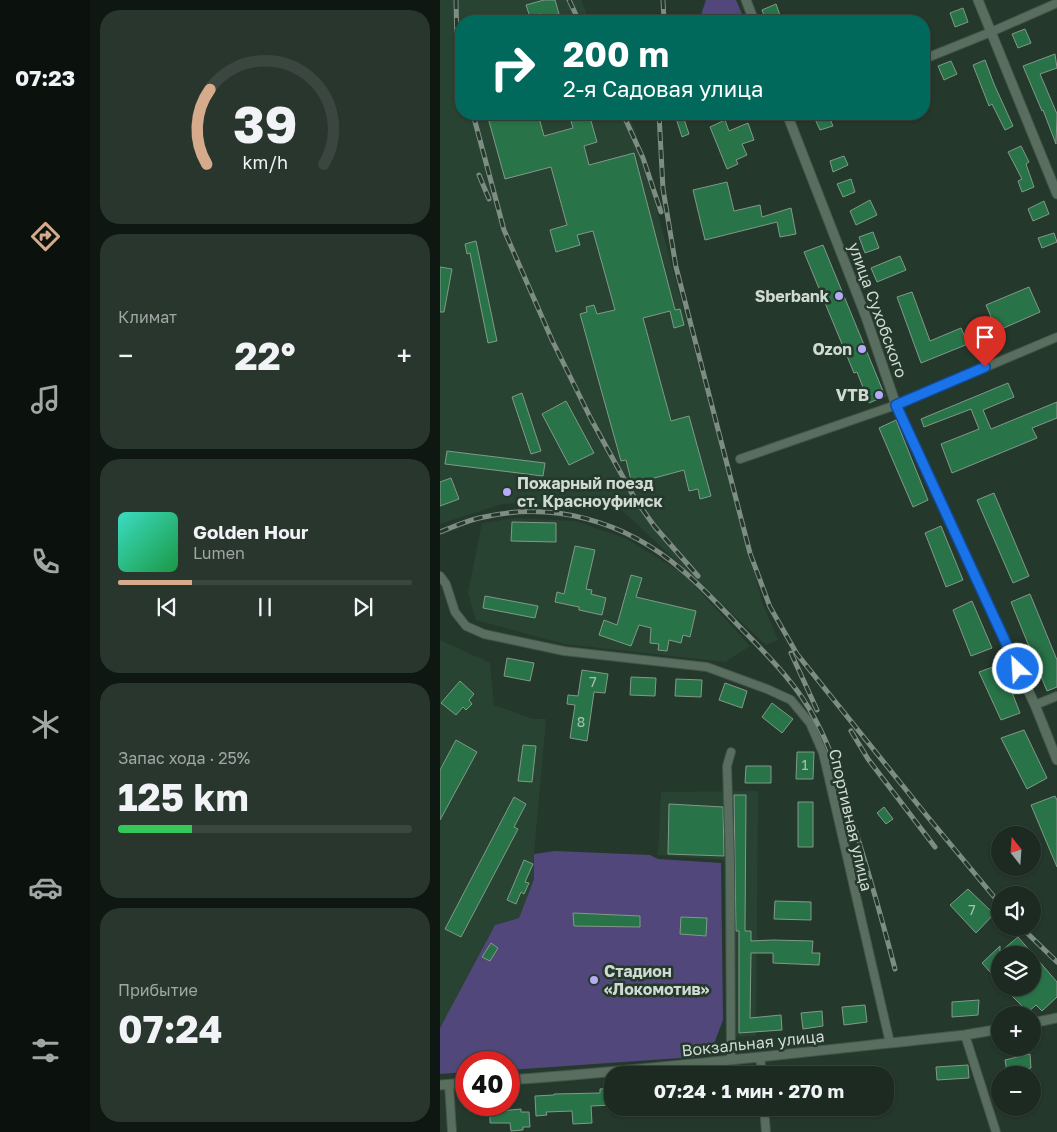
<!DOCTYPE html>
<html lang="ru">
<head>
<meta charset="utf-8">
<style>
  :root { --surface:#1c2a21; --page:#29362e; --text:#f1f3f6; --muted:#a0a7a5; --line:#3a463f; --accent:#d6ab8b }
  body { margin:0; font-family:"Golos Text",sans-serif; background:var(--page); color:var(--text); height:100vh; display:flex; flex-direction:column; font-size:19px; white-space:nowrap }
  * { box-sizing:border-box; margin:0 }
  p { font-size:16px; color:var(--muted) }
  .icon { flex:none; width:28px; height:28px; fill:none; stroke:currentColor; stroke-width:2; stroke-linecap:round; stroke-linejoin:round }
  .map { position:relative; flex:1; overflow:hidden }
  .side { display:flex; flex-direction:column; gap:10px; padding:10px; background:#0f1712; width:350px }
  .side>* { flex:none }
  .hud { position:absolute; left:15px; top:15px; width:475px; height:105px; border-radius:20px; box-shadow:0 1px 4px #0004,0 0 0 1px var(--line); background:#00695c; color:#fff; overflow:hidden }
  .needle { width:32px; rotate:343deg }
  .controls { position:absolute; left:551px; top:826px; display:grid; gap:10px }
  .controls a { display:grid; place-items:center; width:50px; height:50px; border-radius:50%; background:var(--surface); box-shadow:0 1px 4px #0004,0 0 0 1px var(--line); font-size:25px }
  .speed { position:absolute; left:15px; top:1051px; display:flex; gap:10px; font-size:25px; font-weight:700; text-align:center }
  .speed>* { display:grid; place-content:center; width:65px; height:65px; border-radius:50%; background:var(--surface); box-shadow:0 1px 4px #0004,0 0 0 1px var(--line); line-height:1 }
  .speed .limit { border:8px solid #d22; background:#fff; color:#111 }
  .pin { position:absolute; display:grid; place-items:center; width:42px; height:42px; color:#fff; margin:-51px -21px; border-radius:50% 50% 50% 0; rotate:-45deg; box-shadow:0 0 5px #0007 }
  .pin .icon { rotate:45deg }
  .me { position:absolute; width:55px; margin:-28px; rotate:335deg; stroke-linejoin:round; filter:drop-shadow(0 0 4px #0008) }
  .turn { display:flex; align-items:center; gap:18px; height:105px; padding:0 25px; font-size:22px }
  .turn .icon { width:65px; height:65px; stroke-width:2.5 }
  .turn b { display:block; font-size:35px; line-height:42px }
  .big { font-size:38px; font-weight:700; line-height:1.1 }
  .side .widget { flex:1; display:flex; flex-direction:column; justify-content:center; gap:8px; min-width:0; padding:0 18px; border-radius:20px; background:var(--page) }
  .side .dial { align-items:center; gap:0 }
  .dial svg { height:130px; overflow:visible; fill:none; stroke:var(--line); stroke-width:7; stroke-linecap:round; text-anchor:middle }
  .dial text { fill:var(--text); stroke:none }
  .song { display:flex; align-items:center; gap:15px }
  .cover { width:60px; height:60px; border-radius:8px; background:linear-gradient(135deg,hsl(170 70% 55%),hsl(140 70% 35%)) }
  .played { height:5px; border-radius:2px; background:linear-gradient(90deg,var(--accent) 25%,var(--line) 25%) }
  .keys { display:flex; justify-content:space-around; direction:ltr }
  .heat { display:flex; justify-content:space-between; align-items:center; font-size:28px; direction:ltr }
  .charge { height:8px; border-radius:4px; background:linear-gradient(90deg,#34c759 25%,var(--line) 0) }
  .trip { position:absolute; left:164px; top:1066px; width:290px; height:50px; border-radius:20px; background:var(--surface); box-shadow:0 1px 4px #0004,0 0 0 1px var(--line); font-weight:700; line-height:50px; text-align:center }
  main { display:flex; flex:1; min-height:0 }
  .tab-bar { display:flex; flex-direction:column; width:90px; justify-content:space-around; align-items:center; background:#0b110d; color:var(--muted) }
  .tab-bar .icon { width:35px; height:35px }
  .tab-bar .active { color:var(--accent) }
  .tab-bar b { font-size:22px; color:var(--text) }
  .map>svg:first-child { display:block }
</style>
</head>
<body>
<main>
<nav class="tab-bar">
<b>07:23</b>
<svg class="icon active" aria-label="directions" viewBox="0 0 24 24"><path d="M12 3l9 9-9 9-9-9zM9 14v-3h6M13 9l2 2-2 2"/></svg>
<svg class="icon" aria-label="music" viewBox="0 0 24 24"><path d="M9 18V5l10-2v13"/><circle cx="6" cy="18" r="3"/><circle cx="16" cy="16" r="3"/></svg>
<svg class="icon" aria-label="phone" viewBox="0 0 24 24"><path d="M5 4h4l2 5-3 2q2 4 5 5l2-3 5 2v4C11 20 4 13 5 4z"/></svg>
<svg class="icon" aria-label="climate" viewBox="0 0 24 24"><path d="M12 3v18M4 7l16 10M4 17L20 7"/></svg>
<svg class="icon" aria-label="car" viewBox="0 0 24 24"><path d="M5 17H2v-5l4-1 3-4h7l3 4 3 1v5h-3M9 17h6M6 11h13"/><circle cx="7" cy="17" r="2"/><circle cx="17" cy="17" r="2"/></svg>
<svg class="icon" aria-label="filters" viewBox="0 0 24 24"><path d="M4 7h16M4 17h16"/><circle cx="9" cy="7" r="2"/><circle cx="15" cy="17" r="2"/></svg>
</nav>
<section class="side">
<div class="widget dial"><svg viewBox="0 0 100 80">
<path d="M14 69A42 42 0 1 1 86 69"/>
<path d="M14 69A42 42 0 0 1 16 23" stroke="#d6ab8b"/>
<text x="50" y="56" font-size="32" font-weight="700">39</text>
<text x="50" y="72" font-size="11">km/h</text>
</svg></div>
<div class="widget"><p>Климат</p>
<div class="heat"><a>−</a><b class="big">22°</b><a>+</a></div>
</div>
<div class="widget">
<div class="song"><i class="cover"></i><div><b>Golden Hour</b><p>Lumen</p></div></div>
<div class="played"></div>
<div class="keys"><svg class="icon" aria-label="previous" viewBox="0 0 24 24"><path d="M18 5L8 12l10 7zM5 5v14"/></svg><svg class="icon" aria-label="pause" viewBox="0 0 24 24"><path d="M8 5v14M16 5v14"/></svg><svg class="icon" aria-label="next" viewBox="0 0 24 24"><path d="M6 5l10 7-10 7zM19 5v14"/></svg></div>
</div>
<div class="widget"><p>Запас хода · 25%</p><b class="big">125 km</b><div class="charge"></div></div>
<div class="widget"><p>Прибытие</p><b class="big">07:24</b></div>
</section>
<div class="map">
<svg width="617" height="1132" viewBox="0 0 617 1132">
  <rect width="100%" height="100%" fill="#25382c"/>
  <path fill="#294332" d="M0,0H141L150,21H21V114H188L196,133L322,602L338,640L326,645L169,498L62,504L0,524Z
    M75,518L135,521L185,538L244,574L310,646L285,662L125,644L36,620L28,593L42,523Z
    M0,640L50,663L54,705L93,719H106L94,854V879L79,918L55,925L0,1028Z
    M318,791L316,1036L287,1037L284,860L218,855L221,792Z"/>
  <path fill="#51477a" d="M266,0H296L305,21H259Z
    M115,851L210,855L218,859L281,863L283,1020L272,1049L255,1057L69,1070V1062H26V1072L0,1074V1028L55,925L79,918L94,879V854Z"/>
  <path fill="#297348" stroke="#829989" d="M104,0H115L119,14L114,15L116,21H103L101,14L90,17L86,5Z
    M336,4L342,21H326L322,10Z
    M523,8L528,22L515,27L510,13Z
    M585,29L591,43L578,48L572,34Z
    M615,54L617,68L600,74L617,114L616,144L603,110L602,111L583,66Z
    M545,60L554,84L573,126L565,130L552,104L549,106L533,65Z
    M511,61L517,74L504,80L498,66Z
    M47,114H98L104,136L133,128L129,114H149L157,142L144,146L149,165L194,153L235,310L240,309L244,325L234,328L230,311L203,318L231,421L249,416L271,496L260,499L258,489L249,491L244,470L192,484L186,460L181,461L140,314L147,312L146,307L154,305L157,314L175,310L153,231L137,235L140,245L116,252L110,230L127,225L111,167L65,179Z
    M382,114H388L393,126L380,130L374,117Z
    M243,116L249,134L242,137L236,118Z
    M285,120L289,131L308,123L314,140L302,144L307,155L296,160L298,164L287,169L270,127Z
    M581,146L589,162L586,164L594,187L582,192L578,181L582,179L568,152Z
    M404,156L408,165L393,172L390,161Z
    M411,179L415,192L403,197L397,184Z
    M287,182L294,211L320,205L322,217L351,208L356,234L340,237L337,222L265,240L253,190Z
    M430,200L437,215L416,225L410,211Z
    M604,201L609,214L593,221L588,209Z
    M433,232L439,248L425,253L419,237Z
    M614,233L617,242L602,248L598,238Z
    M36,241L57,341L48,343L30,253L27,254L25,244Z
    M383,245L445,396L429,403L417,372L414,373L364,252Z
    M460,256L466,270L437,282L431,268Z
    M0,267L12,269L4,312H0Z
    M589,287L600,312L557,331L546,305Z
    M472,292L490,341L521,328L528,344L481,363L457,297Z
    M568,383L574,397L543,410L551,429L617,402V418L592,428L597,438L512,473L501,444L539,429L531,409L484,427L481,419Z
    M82,393L101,451L91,454L72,397Z
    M126,401L154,453L129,465L102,414Z
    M456,420L488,500L473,507L439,428Z
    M7,451L105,463L103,476L5,464Z
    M11,478L19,499L0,506V482Z
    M554,493L589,576L573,583L537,500Z
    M72,522L116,523V542L71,541Z
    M501,526L523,580L506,587L485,533Z
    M135,546L155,550L146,589L152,590L151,594L166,598L162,615L139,610V607L115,602L117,592L124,594Z
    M191,575L202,578L196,597L256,611L250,637L243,635L241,643L229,640L227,651L218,650L219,644L210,643L211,628L199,625L191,646L159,635L164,620L177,625Z
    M590,594L617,660V687L607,691L571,602Z
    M45,596L98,606L95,618L43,608Z
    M532,601L552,648L531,656L513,610Z
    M67,658L94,663L90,681L64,676Z
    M561,664L580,713L561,720L539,672Z
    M142,670L168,674L165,693L154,692L147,741L130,738L135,705L127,704L128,695L138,696Z
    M191,677L216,678L215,696L190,695Z
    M236,679L262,680L261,697L235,696Z
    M20,681L34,694L29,700L32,704L26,710L23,707L16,715L1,703Z
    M285,683L307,691L302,708L279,700Z
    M332,703L353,719L342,733L322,717Z
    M584,730L607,778L587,789L561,738Z
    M16,740L37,752L0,820V770Z
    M83,745L96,746L92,782L78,781Z
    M357,752H374L373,779H356Z
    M306,766H331V783H305Z
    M294,795H306L305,931H311V941L333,940L373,941L372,953H380L379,965L333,963V953H311L310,1018L341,1015L342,1030L299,1033V931H296Z
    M615,796L617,800V867L591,805Z
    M74,797L86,804L74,827L78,829L21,937L5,929Z
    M358,802H373V847H358Z
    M229,804L283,807L284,856L228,854Z
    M444,807L453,819L446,824L437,813Z
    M84,860L93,864L85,882L89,883L84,894L81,892L76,904L67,900Z
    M528,889L554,914L536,933L510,905Z
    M335,901L371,902V920L334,919Z
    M133,913L200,916V927L134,926Z
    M241,917L267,918L266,936L240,934Z
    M578,937L617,982V997L602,1011L596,1005L588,1012L564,988H592V955H560V983L542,963L560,946V952Z
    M51,943L58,948L50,961L42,957Z
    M539,1000L538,1015L512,1017V1002Z
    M425,1005L427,1022L404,1025L402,1007Z
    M382,1011L383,1026L363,1029L361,1013Z
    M590,1054L591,1068L567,1072L565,1060Z
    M528,1065L529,1078L497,1080L496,1067Z
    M172,1088V1105L151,1106L152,1123L133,1124L132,1111L106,1112L107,1115L96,1116L95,1096L114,1095V1094L160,1093V1089Z
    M38,1105H60V1111L81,1109V1112H89L90,1127H83V1130L71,1131L70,1123H50V1115H39Z"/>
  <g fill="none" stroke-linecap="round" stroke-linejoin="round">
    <defs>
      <path id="minor" d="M484,59L551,32L617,3
        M300,459L456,405L617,337
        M0,576L6,584L15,612L26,626L44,634L124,651L267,667L327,689L351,700L370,723L383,753L450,1043
        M595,705L617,696
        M291,752L287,766L290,863L291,1060
        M525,1035L556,1132
        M320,1057L322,1075
        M9,1084L12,1132
        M324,1108L326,1132"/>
      <path id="tertiary" d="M306,0L314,21
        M538,0L617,194
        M347,114L426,317L456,405L595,705L617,760
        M592,1023L617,1018
        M69,1080C221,1069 373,1051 525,1035L560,1029
        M0,1085L26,1083"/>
    </defs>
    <use href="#minor" stroke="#435449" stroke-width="10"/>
    <use href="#tertiary" stroke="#435449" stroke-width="11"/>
    <use href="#minor" stroke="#596e5f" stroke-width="8"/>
    <use href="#tertiary" stroke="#596e5f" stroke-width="9"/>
    <defs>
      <path id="rail" d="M16,0L17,47L21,67
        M129,0L139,21
        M223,0L224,21
        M33,114L64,230L112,340L151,419L195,499L215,527L258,576
        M183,114L203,158L221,212
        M219,114L223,189L236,267L310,553L330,607L357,654L487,816L560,904
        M39,175L49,199
        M0,532C13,527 26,521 39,518C113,500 185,521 242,570C261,586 279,605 296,623C324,652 356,682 375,719C394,754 405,793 416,832C430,877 443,923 455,969
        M351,653L377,710
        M411,731L428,759L495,847
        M582,928L617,962"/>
    </defs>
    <use href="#rail" stroke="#7e8d83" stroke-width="5"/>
    <use href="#rail" stroke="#25382c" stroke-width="3" stroke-dasharray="9" stroke-linecap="butt"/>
  </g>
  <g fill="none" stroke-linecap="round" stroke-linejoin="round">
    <defs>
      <path id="route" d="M545,367L456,405L578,669"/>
    </defs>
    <use href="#route" stroke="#114b97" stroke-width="12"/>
    <use href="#route" stroke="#1a73e8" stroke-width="9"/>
  </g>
  <g fill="#b7abf7" stroke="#25382c" stroke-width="2">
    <circle cx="399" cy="296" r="5"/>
    <circle cx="422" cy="349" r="5"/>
    <circle cx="439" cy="395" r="5"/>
    <circle cx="67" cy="492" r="5"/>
    <circle cx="154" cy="980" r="5"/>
  </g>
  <g text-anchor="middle" stroke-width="5" stroke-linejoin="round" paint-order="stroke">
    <g font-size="14" fill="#a6c0b0">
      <text x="153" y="687">7</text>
      <text x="141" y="727">8</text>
      <text x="365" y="770">1</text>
      <text x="532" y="915">7</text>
    </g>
    <g font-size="16" font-weight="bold" fill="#cfdad2" stroke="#25382c" text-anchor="end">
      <text x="389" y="302">Sberbank</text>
      <text x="412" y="355">Ozon</text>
      <text x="429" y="401">VTB</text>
      <text x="77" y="489" text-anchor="start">Пожарный поезд<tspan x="77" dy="18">ст. Красноуфимск</tspan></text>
      <text x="164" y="977" text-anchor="start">Стадион<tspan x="164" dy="18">«Локомотив»</tspan></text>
    </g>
    <g font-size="16" fill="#cfdad2" stroke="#25382c">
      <text transform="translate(438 310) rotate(70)" y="6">улица Сухобского</text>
      <text transform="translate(411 820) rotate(77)" y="6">Спортивная улица</text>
      <text transform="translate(313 1043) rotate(-6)" y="6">Вокзальная улица</text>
    </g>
  </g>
</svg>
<div class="controls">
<a><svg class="needle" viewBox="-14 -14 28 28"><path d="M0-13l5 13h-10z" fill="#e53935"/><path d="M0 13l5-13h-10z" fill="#a0a7a5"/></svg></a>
<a><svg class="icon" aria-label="sound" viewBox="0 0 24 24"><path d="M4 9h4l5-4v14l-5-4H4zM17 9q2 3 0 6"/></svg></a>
<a><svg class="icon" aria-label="layers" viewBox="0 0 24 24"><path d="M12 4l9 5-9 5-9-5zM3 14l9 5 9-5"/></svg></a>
<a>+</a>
<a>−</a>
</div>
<div class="speed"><div class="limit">40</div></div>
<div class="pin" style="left:545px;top:367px;background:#d93025"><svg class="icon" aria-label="arrive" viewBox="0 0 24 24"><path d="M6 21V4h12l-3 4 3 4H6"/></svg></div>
<svg class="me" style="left:578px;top:669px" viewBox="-20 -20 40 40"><circle r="17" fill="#1a73e8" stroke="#fff" stroke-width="3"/><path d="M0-11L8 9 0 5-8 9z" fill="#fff"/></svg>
<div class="trip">07:24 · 1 мин · 270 m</div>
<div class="hud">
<div class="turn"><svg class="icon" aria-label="right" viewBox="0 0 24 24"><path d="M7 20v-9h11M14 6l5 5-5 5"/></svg><div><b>200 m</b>2-я Садовая улица</div></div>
</div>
</div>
</main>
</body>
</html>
